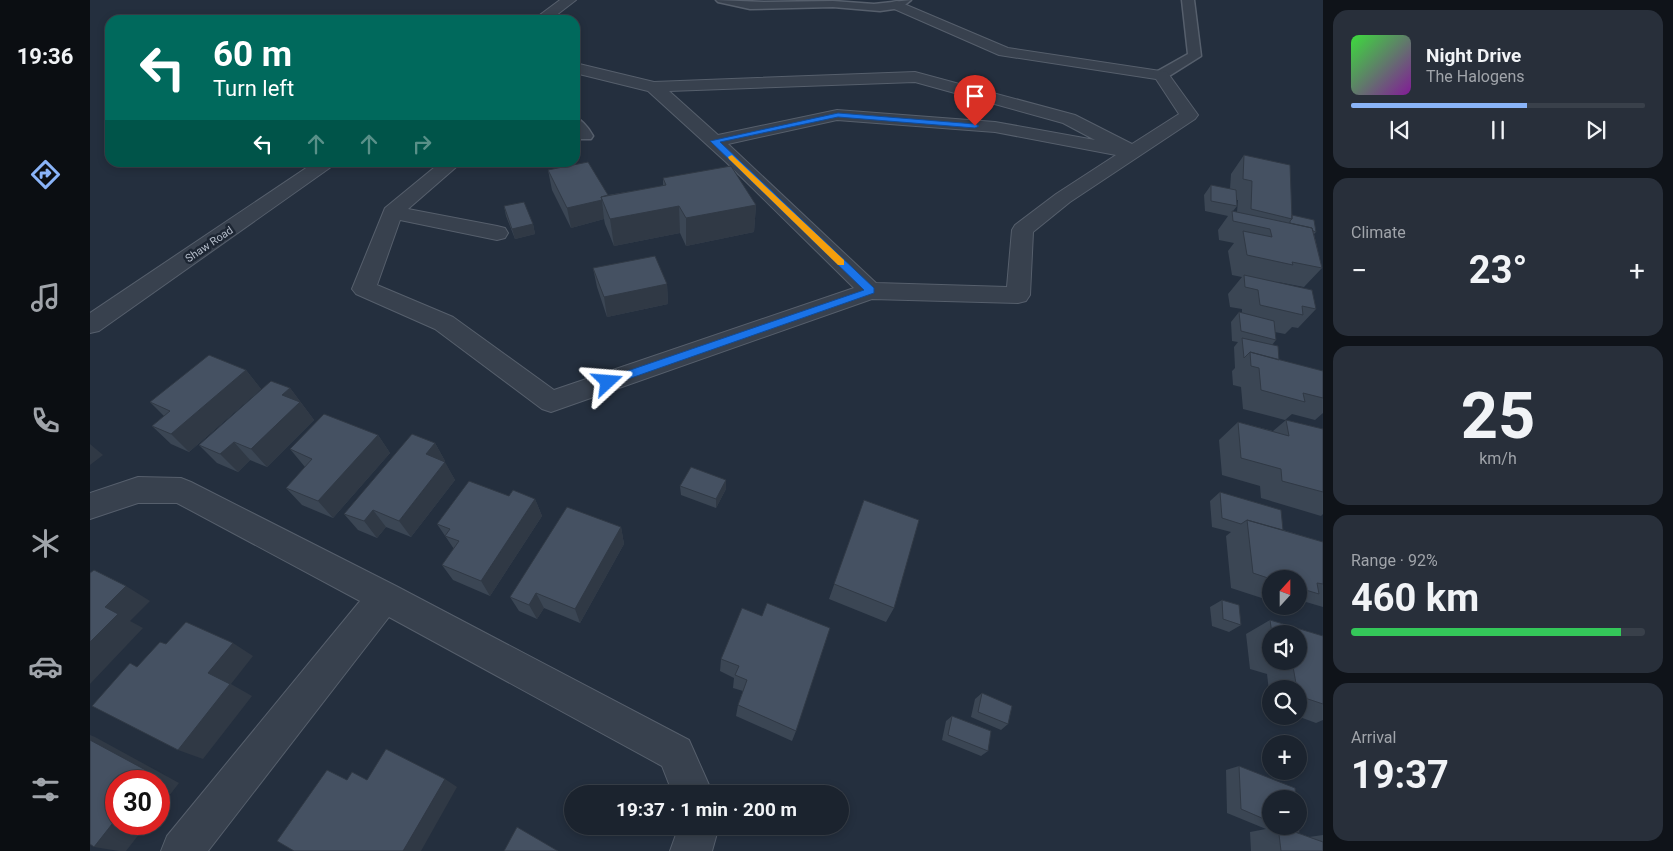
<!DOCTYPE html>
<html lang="en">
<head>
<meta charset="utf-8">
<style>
  :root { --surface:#1b232e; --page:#282f3a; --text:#f1f3f6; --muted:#a0a4aa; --line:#39404a; --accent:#8ab4f8 }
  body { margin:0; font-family:Roboto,sans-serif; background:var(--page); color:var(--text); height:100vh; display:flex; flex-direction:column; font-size:19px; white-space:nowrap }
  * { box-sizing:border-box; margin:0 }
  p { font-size:16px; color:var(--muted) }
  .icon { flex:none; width:28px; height:28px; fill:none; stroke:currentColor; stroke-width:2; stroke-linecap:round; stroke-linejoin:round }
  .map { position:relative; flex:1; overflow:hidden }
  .drawer { display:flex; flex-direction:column; gap:10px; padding:10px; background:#0f1319; width:350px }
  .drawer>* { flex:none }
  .guide { position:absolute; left:15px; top:15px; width:475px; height:152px; border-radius:15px; box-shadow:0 2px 8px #0003,0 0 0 1px var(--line); background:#00695c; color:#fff; overflow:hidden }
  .needle { width:32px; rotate:21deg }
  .tools { position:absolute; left:1172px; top:570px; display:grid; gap:10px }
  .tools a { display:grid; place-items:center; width:45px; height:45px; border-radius:50%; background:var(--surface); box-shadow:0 2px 8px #0003,0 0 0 1px var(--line); font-size:25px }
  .speed { position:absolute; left:15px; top:770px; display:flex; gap:10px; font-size:25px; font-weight:700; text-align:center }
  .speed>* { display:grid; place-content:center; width:65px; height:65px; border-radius:50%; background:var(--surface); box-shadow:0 2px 8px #0003,0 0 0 1px var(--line); line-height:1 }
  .speed .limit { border:8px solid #d22; background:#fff; color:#111 }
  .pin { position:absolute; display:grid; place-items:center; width:42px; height:42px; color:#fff; margin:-51px -21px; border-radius:50% 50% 50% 0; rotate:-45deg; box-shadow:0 0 5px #0007 }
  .pin .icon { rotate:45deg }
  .me { position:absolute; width:55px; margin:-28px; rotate:71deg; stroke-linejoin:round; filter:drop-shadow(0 0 4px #0008) }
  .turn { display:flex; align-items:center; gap:18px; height:105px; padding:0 25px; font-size:22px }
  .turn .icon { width:65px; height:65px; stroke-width:2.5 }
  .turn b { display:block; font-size:35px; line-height:42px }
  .lanes { display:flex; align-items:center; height:48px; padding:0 25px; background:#0003; justify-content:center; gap:25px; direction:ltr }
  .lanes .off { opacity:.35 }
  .big { font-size:38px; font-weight:700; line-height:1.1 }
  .drawer .tile { flex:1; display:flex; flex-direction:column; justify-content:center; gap:8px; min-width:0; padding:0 18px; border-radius:15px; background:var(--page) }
  .drawer .dial { align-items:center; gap:0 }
  .dial b { font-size:65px; line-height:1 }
  .song { display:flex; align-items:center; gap:15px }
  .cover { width:60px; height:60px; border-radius:8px; background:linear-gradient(135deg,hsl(120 70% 55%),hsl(290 70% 35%)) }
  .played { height:5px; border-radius:2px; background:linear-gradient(90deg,var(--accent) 60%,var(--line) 60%) }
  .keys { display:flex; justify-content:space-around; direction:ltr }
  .heat { display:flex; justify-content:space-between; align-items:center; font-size:28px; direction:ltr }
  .charge { height:8px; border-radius:4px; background:linear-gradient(90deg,#34c759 92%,var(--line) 0) }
  .trip { position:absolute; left:474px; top:785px; width:285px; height:50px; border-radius:25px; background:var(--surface); box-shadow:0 2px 8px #0003,0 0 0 1px var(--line); font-weight:700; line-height:50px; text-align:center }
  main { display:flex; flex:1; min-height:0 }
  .tab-bar { display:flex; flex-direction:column; width:90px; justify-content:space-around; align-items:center; background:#0b0e12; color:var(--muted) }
  .tab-bar .icon { width:35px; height:35px }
  .tab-bar .selected { color:var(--accent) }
  .tab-bar b { font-size:22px; color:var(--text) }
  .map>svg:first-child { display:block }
</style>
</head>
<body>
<main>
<nav class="tab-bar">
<b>19:36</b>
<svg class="icon selected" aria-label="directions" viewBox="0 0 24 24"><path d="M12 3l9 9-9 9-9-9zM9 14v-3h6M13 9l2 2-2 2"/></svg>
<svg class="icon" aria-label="music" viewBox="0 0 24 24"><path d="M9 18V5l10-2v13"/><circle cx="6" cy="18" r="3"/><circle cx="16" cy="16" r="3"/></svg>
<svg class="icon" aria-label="phone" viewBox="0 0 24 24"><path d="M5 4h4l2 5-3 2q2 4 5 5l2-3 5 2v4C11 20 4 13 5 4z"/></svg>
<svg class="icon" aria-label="climate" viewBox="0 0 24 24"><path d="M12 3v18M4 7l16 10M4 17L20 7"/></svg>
<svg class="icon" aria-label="car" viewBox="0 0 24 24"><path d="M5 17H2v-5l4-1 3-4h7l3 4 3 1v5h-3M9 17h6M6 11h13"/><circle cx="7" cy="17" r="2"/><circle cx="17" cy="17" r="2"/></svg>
<svg class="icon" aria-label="filters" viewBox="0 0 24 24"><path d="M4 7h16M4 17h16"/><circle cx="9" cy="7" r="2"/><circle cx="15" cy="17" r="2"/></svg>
</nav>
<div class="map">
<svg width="1233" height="851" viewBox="0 0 1233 851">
  <rect width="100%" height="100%" fill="#242f3e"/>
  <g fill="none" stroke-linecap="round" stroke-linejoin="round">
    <defs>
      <path id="service" d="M626,0L674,2L743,1L784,4L821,0L811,8L790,11L743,7L660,9L628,2Z
        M1092,0H1104L1111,56L1076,78H1066L1064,75L1066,72L1098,54Z
        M485,118C493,120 499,129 503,136L501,139H491L485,132Z"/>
      <path id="minor" d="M470,0H486L460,20H443Z
        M807,1L918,48L1077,72L1108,115L1105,119L980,202L943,232L940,295L936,301L928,303L782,299L461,412L452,409L345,329L266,294L262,289L295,208L351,162H372L318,209L407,226L415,228L418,233L415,238L407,240L310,220L287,285L363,317L464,390L764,288L636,162L558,91L485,73V63L564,82L825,72L985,115L1042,144L1089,114L1066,79L909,55L802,8L800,5L802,2ZM825,82L973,123L1005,140L905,122L747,110L628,135L579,91ZM747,120L905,132L1026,155L966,194L925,225L922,230L917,287L786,283L638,144Z
        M225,162H248L9,331L0,333V313Z
        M48,477L91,478L101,482L306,586L599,740L623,794H583L572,766L299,617L118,851H71L77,836L270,601L87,503H48L0,519V493Z
        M589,826H629L622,851H580Z"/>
    </defs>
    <use href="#service" stroke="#565f6c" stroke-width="3"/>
    <use href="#minor" stroke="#565f6c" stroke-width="2"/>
    <use href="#service" fill="#38414e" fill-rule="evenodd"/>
    <use href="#minor" fill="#38414e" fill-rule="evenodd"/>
  </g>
  <path fill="#3b4654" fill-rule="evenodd" d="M1154,155L1202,215L1226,232L1224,234L1232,268L1214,287L1188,282V283L1226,309L1208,328L1202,327L1195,334L1185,332L1186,340L1182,345L1189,360L1233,371V413L1225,420L1202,414L1195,420L1153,409L1151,387L1143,385L1142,371L1145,368L1144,347L1148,342L1142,341L1141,322L1149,312L1152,313V309L1140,307L1138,294L1152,277L1142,275L1138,251L1144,243L1129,240L1128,230L1138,216L1115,211L1114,195L1121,185L1140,189L1141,174ZM1146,200H1148L1147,212L1143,211L1147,206Z
    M458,170L518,195L573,186V178L666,205L664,232L596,246L590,233L524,246L515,224L514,219L481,228L462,190Z
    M414,206L443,224L445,234L425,239L416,216Z
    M503,268L577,284L578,304L517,317L507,287Z
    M156,370L171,389L99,452L81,444L62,426L74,416L60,402Z
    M200,388L224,420L177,467L160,460L148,472L127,463L109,445Z
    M1196,420L1233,429V514L1231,516L1171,498L1170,486L1132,475L1129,440L1148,422L1183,431Z
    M288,435L300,453L243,518L212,505L196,488L215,467L200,449Z
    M345,443L355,461H354L365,480L321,537L296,527L287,538L268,530L254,514Z
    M636,480V489L626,508L591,495L590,486Z
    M1130,492L1193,530L1233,542V607L1216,602L1209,606V579H1181V601L1141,588L1136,536L1141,532L1122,527L1120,501Z
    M445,499L452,516L400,596L363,580L352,565L364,549L347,524Z
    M774,500L804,608L796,622L739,599Z
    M531,527L534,544L490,623L454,608L447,619L429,611L420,597Z
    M1132,600L1151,625L1139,632L1122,626L1120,607Z
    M1196,606H1208L1204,609Z
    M672,616L706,731L702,741L646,716L648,705L653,691L643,688L644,678L630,671L631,659Z
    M1180,620L1233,636V720L1226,723L1207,716H1209V689H1181V708L1177,674L1160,669L1156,634ZM1181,634L1209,661H1181Z
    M892,693L918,724L911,730L881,717L885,699Z
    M862,716L898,751L891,756L852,740L856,721Z
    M1149,766L1181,799V826H1209V833H1208L1219,837L1233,835V851H1161L1160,832L1176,829L1137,813L1136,770Z"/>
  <path fill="#303945" d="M460,162H473V165L461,167Z
    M512,200L514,219L481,228L477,208Z
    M666,205L664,232L596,246V218Z
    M589,206L590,233L524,246L520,219Z
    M443,224L445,234L425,239L422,229Z
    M577,284L578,304L517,317L514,297Z
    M156,370L171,389L99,452L81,434Z
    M200,388L224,420L177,467L161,449L192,395Z
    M288,435L300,453L243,518L228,501Z
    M144,442L160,460L148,472L130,454Z
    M345,443L355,461L346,472L336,454Z
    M0,444L13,455L0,465Z
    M355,462L365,480L321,537L309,521Z
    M636,480V489L626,508V499Z
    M445,499L452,516L400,596L391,581Z
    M283,510L296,527L287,538L274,521Z
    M531,527L534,544L490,623L485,609Z
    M36,586L60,601L40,621L53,628L0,684V642L15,607Z
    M446,593L454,608L447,619L439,605Z
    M143,643L163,656L141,684L162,696L113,759L88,750L118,673Z
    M0,735L5,737L89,783L69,809V781H57L0,740Z
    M355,779L367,787L331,851H313Z
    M26,819V824H57L36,851H29L4,847Z"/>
  <path fill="#455162" stroke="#303945" d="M1154,155L1200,165L1202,219L1161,209L1162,181L1153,179Z
    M498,162L518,195L511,197L512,200L477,208L458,170Z
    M641,166L666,205L596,218L589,206L520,219L511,197L576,185L573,178Z
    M1121,185L1146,190L1147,206L1121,201Z
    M434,202L443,224L422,229L414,206Z
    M1142,211L1222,228L1232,268L1202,262L1203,265L1157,255L1153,231L1182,237L1180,229L1143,221Z
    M1202,215L1224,220L1226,232L1223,231L1222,228L1200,223V221L1202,219Z
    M565,256L577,284L514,297L503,268Z
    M1154,275L1222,290L1226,309L1212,306L1213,315L1170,305L1168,290L1155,287Z
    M1149,312L1184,321L1186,340L1151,331Z
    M1152,338L1188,346L1189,360L1160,352L1154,358Z
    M1160,352L1233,371V398L1213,393L1215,402L1171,390L1169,368L1161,366Z
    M119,355L156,370L81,434L62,426L80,411L60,402Z
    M181,381L200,388L192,395L210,402L161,449L144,442L130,454L109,445Z
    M234,414L288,435L228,501L196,488L222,459L200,449Z
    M1196,420L1233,429V492L1192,481L1191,469L1151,458L1148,422L1199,436Z
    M322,434L345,443L336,454L355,462L309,521L283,510L274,521L254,514Z
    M601,467L636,480L626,499L590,486Z
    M379,481L419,496L423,490L445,499L391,581L352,565L369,541L355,536L360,529L347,524Z
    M1130,492L1191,510L1193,530L1157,520L1151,524L1132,518Z
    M774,500L829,520L804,608L744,584Z
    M477,507L531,527L485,609L446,593L439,605L420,597Z
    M1157,520L1233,542V584L1227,583L1229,594L1209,588V579H1181L1163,573Z
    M4,570L36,586L15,607L28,614L0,642V573Z
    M1132,600L1149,605L1151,625L1133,619Z
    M677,603L740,628L706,731L648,705L657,680L645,675L649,666L631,659L652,608L672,616Z
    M1180,620L1233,636V704L1209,696V689H1207L1202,661H1209V634H1182Z
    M96,622L143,643L118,673L140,684L88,750L2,706L40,663L47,667L70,642L76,644Z
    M892,693L922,706L918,724L888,712Z
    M862,716L901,731L898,751L858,735Z
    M0,740L63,774L57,781H26V819L4,847L0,844Z
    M296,749L355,779L313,851H204L187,841L237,770L257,780L262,772L277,780Z
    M1149,766L1205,788L1206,799H1181V822L1151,809Z
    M1188,826L1233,842V851H1191Z
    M1193,826H1209V833Z
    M427,827L468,851H414Z"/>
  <path fill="#1a73e8" stroke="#114b97" d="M748,113L885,124L889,126L885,128L748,117L630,142L784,288V293L521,385H514L512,382L514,379L774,290L620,141Z"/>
  <path fill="#f59e0b" d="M642,155L754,260V265H748L639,159L638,157Z"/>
  <g text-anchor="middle" stroke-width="5" stroke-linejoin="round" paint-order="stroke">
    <g font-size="11" fill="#b4bcc9" stroke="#1d2633">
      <text transform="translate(119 244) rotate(-34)" y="4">Shaw Road</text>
    </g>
  </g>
</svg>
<div class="tools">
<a><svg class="needle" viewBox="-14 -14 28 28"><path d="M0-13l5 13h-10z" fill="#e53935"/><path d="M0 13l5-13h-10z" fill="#a0a4aa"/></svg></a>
<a><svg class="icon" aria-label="sound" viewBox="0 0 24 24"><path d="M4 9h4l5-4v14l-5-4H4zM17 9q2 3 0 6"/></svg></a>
<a><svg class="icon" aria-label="search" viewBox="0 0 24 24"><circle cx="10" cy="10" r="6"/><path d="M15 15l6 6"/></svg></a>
<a>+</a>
<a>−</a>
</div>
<div class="speed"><div class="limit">30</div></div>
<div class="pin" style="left:885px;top:126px;background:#d93025"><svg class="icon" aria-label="arrive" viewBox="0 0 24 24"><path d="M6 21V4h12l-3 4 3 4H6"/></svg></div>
<svg class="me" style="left:518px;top:382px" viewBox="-20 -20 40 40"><path d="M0-17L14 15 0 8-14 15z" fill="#1a73e8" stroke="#fff" stroke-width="4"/></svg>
<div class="trip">19:37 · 1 min · 200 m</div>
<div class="guide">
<div class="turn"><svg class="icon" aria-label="left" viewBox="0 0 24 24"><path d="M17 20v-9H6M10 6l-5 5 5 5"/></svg><div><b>60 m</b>Turn left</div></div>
<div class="lanes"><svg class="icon" aria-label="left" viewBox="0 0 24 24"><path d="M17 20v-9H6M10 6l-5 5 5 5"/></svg><svg class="icon off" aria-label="ahead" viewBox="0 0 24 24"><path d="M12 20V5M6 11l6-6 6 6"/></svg><svg class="icon off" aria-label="ahead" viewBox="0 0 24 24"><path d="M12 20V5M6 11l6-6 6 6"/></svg><svg class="icon off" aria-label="right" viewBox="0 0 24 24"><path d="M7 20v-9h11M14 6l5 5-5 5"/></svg></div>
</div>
</div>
<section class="drawer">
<div class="tile">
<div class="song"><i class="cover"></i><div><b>Night Drive</b><p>The Halogens</p></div></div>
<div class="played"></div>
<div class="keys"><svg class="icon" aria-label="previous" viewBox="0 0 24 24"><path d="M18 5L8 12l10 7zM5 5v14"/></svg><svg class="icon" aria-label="pause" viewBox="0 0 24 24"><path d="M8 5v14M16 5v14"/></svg><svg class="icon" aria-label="next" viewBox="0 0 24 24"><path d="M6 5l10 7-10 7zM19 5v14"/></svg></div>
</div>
<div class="tile"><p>Climate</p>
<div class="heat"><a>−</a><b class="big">23°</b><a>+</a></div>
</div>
<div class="tile dial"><b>25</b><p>km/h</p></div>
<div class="tile"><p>Range · 92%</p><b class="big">460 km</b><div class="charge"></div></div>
<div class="tile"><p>Arrival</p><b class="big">19:37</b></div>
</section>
</main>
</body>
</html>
